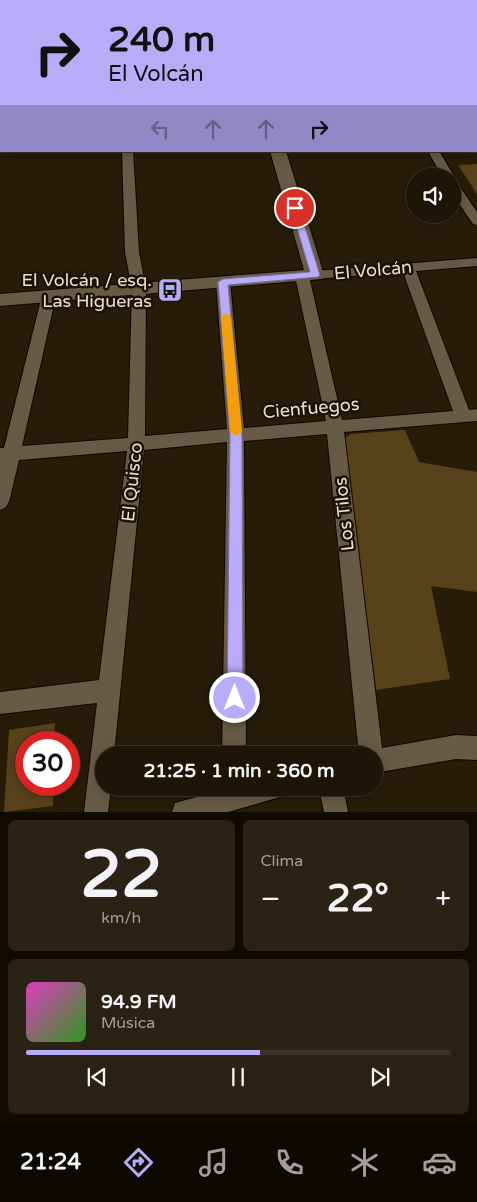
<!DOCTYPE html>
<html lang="es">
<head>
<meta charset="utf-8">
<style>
  :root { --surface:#1d1506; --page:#2a2214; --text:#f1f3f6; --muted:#a09f9b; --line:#3b3428; --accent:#b8abf7 }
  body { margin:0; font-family:"Varela Round",sans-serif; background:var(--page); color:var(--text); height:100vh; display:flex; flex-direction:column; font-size:19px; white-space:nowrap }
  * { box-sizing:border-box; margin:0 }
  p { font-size:16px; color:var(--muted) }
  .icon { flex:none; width:28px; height:28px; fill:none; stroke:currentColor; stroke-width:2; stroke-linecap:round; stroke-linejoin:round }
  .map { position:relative; height:812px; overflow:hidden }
  .panel { display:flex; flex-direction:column; gap:8px; padding:8px; background:#100c03; flex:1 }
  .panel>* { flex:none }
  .guide { position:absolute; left:0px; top:0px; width:478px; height:152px; box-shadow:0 2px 12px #0003,0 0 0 1px var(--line); background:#b8abf7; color:#111; overflow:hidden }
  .fabs { position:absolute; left:406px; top:168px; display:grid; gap:10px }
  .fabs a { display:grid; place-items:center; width:55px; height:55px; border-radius:50%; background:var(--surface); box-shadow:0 2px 12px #0003,0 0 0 1px var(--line); font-size:25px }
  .speed { position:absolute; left:15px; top:731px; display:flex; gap:10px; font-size:25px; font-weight:700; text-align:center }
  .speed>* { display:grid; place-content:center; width:65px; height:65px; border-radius:50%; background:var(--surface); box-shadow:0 2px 12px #0003,0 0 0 1px var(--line); line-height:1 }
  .speed .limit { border:8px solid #d22; background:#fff; color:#111 }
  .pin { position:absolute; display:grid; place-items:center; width:42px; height:42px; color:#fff; margin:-21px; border:2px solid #fff; border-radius:50%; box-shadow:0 1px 5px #0007 }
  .me { position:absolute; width:55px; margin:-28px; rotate:0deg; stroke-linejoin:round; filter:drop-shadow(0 0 4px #0008) }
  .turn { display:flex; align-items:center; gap:18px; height:105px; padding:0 25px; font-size:22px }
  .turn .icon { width:65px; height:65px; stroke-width:2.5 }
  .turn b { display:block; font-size:35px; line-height:42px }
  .lanes { display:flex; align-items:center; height:48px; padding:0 25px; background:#0003; justify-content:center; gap:25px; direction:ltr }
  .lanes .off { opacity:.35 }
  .big { font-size:38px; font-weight:700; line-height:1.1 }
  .panel .tile { flex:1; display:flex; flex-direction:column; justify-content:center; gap:8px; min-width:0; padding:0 18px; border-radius:8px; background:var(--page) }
  .panel .dial { align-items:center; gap:0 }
  .dial b { font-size:65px; line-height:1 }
  .song { display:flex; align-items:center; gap:15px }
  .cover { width:60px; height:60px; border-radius:8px; background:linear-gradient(135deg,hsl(310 70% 55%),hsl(110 70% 35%)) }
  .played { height:5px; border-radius:2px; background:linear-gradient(90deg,var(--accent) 55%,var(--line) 55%) }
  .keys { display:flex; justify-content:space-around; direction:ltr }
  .heat { display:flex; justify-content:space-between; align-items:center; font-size:28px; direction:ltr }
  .panel .tiles { flex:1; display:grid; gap:8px; grid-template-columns:1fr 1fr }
  .tile:last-child { grid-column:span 2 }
  .trip { position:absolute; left:95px; top:746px; width:288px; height:50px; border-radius:25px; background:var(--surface); box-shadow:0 2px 12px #0003,0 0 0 1px var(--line); font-weight:700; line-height:50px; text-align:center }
  .tab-bar { display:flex; height:80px; justify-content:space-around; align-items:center; background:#0c0802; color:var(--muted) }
  .tab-bar .icon { width:35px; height:35px }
  .tab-bar .on { color:var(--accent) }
  .tab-bar b { font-size:22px; color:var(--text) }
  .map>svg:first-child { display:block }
</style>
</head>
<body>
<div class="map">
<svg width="477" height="812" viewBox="0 0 477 812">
  <rect width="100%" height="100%" fill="#271c08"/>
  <path fill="#57421b" d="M477,164V194L458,165Z
    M405,430L419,462L477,472V592L431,586L450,679L376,690L344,439L351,434Z
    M55,723L54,742H26V785H53V806L4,812L9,730Z"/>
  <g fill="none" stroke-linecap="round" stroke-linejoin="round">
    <path fill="#100400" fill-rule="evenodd" d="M326,0H340L341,1H327Z
      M0,4H1V8H0Z
      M476,58H477V64L476,63Z
      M476,113H477V119H476Z"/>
    <defs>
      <path id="street" d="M0,17H1V21H0Z
        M1,43V53L0,54V44Z
        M476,129H477V136H476Z
        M122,151H133L139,252L146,289L145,436L227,429L216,282L218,279H228L230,282L244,428L326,421L295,276L302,272L309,276L342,420L453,411L403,272L315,279L308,275L315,271L477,258V266L416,271L469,410L477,409V421L344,432L382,748L456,735L477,736V760L456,759L374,773V755H359L327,434L244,441L246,755H222L227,442L144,450L114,755H104V788H111L108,812H84L97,703L0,714V692L99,680L127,451L19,460L9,502L6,507L0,510V448H4L42,296L44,293H54L56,296L22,446L128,438L132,289L125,252Z
        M428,151H439L454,176L452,178V176H442Z
        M452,180L456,181L477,212V225L473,224L452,193Z
        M229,788H283L280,797L228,812H172L175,803Z
        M319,788H343L348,812H324Z"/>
      <path id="secondary" d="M0,117H1V125H0Z
        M270,151H286L324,275L322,279L0,306V294L304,270Z"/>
    </defs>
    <use href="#street" stroke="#0f0600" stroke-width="2"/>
    <use href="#secondary" stroke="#0f0600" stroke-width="2"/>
    <use href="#street" fill="#675b45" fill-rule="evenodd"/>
    <use href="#secondary" fill="#675b45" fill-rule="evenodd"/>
  </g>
  <path fill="#b8abf7" stroke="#786fa1" d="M295,205L299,208L320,275L318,277L228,285L242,435L243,698L240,704L235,706L229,704L227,698L230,435L218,282L223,279L310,272L291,208Z"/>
  <path fill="#f59e0b" d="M226,313L231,317L242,432L236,436L230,432L221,317Z"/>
  <defs>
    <symbol id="bus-square" viewBox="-11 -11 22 22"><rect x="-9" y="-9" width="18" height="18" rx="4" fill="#b8abf7" stroke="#1d1302"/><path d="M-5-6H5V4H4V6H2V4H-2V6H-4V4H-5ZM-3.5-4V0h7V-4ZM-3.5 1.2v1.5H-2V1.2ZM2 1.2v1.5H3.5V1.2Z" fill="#111"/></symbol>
  </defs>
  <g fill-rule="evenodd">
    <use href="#bus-square" x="156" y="276" width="28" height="28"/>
  </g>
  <g text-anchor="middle" stroke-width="5" stroke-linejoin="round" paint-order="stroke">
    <g font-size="18" fill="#e8e1d5" stroke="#1d1302">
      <text transform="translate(373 270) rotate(-5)" y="6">El Volcán</text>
      <text transform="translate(311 408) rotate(-5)" y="6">Cienfuegos</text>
      <text transform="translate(132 482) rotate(-84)" y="6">El Quisco</text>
      <text transform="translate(344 514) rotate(-96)" y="6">Los Tilos</text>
    </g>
    <g font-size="18" fill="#e8e1d5" stroke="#1d1302" text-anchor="end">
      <text x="152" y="286">El Volcán / esq.<tspan x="152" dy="21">Las Higueras</tspan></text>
    </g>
  </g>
</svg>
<div class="fabs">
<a><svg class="icon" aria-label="sound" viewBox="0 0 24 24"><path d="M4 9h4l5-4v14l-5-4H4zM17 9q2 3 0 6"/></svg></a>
</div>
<div class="speed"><div class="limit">30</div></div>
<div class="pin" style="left:295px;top:208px;background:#d93025"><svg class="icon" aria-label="arrive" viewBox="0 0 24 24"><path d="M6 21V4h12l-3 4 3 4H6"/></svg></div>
<svg class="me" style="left:235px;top:698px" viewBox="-20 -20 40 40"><circle r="17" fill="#b8abf7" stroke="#fff" stroke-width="3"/><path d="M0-11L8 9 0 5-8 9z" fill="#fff"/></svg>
<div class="trip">21:25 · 1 min · 360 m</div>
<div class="guide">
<div class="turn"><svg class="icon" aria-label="right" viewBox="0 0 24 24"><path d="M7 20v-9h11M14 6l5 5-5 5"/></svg><div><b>240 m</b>El Volcán</div></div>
<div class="lanes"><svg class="icon off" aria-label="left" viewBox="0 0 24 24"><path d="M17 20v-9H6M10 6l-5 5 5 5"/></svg><svg class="icon off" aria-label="ahead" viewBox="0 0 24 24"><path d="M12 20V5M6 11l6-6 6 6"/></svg><svg class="icon off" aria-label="ahead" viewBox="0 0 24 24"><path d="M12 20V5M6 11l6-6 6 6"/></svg><svg class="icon" aria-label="right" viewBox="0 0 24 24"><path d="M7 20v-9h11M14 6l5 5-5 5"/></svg></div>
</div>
</div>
<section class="panel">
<div class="tiles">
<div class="tile dial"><b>22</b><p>km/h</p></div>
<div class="tile"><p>Clima</p>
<div class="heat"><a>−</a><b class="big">22°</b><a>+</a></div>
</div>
<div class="tile">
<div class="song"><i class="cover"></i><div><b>94.9 FM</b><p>Música</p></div></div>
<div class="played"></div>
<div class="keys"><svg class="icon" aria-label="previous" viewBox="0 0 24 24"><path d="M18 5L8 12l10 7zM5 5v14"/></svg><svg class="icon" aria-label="pause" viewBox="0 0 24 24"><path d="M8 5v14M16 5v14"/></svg><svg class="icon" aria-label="next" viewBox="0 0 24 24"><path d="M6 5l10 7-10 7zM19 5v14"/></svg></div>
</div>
</div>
</section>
<nav class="tab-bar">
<b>21:24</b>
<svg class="icon on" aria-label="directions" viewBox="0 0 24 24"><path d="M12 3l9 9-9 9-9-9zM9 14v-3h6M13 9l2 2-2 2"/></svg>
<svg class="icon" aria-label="music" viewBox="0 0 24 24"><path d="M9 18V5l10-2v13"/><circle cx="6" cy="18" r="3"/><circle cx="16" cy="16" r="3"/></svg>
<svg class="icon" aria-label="phone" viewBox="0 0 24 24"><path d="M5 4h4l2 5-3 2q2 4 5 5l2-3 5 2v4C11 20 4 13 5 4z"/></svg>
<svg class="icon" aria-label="climate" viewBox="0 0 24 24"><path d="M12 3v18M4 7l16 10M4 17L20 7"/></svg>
<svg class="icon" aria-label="car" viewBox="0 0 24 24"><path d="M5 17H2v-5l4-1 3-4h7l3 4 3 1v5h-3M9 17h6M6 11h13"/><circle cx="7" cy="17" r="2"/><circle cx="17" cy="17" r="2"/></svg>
</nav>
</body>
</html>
